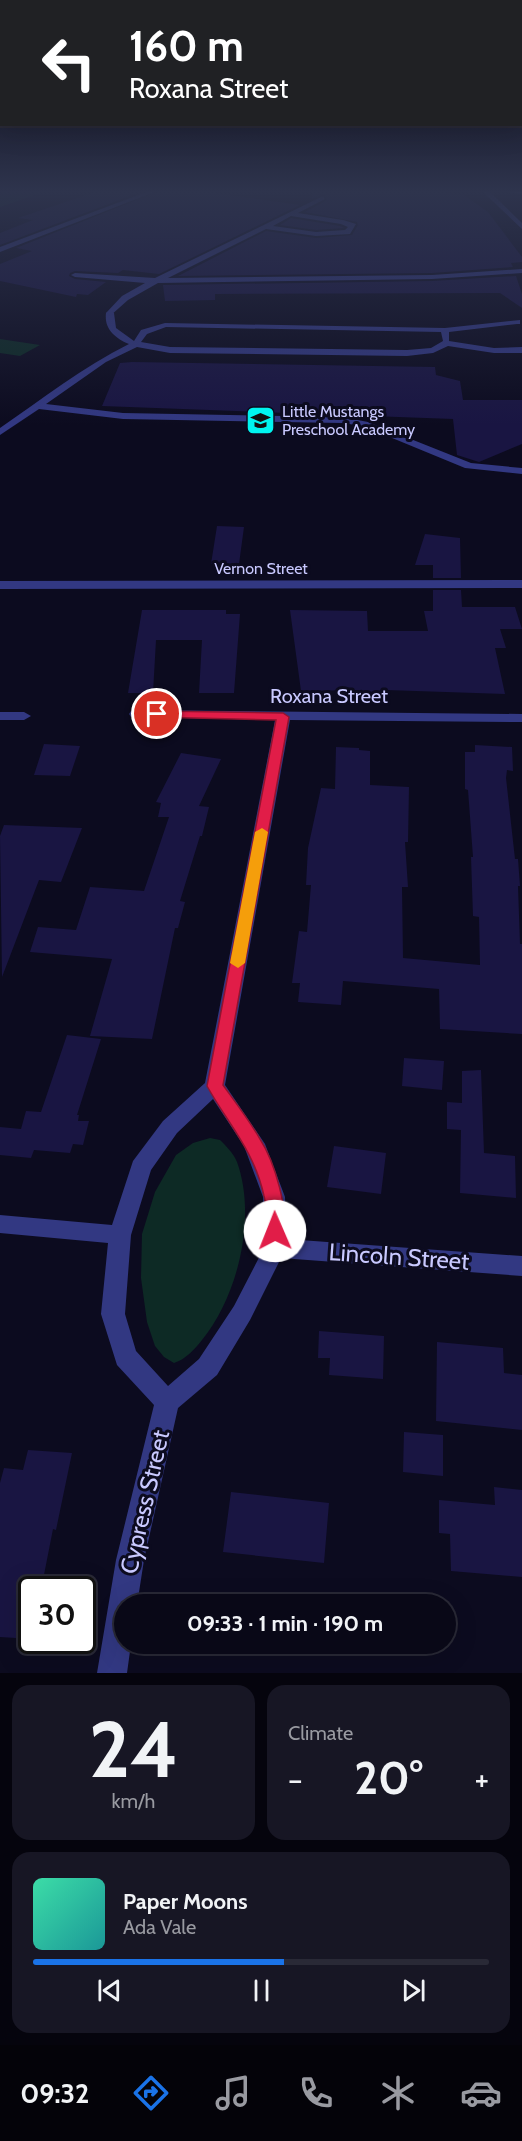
<!DOCTYPE html>
<html lang="en">
<head>
<meta charset="utf-8">
<style>
  :root { --surface:#090817; --page:#171624; --text:#f1f3f6; --muted:#999aa1; --line:#292936; --accent:#1a73e8 }
  body { margin:0; font-family:Cabin,sans-serif; background:var(--page); color:var(--text); height:100vh; display:flex; flex-direction:column; font-size:22px; white-space:nowrap }
  * { box-sizing:border-box; margin:0 }
  p { font-size:20px; color:var(--muted) }
  .icon { flex:none; width:33px; height:33px; fill:none; stroke:currentColor; stroke-width:2; stroke-linecap:round; stroke-linejoin:round }
  .map { position:relative; height:1673px; overflow:hidden }
  .drawer { display:flex; flex-direction:column; gap:12px; padding:12px; background:#05040d; flex:1 }
  .drawer>* { flex:none }
  .guide { position:absolute; left:0px; top:0px; width:522px; height:126px; box-shadow:0 6px 24px #0002,0 0 0 2px var(--line); background:#202124; color:#fff; overflow:hidden }
  .speed { position:absolute; left:18px; top:1576px; display:flex; gap:12px; font-size:30px; font-weight:700; text-align:center }
  .speed>* { display:grid; place-content:center; width:78px; height:78px; border-radius:50%; background:var(--surface); box-shadow:0 6px 24px #0002,0 0 0 2px var(--line); line-height:1 }
  .speed .limit { border:3px solid #111; border-radius:9px; background:#fff; color:#111 }
  .pin { position:absolute; display:grid; place-items:center; width:51px; height:51px; color:#fff; margin:-26px; border:3px solid #fff; border-radius:50%; box-shadow:0 2px 6px #0007 }
  .me { position:absolute; width:66px; margin:-33px; rotate:359deg; stroke-linejoin:round; filter:drop-shadow(0 0 4px #0008) }
  .turn { display:flex; align-items:center; gap:21px; height:126px; padding:0 30px; font-size:27px }
  .turn .icon { width:78px; height:78px; stroke-width:2.5 }
  .turn b { display:block; font-size:42px; line-height:51px }
  .big { font-size:45px; font-weight:700; line-height:1.1 }
  .drawer .tile { flex:1; display:flex; flex-direction:column; justify-content:center; gap:9px; min-width:0; padding:0 21px; border-radius:18px; background:var(--page) }
  .drawer .dial { align-items:center; gap:0 }
  .dial b { font-size:78px; line-height:1 }
  .song { display:flex; align-items:center; gap:18px }
  .cover { width:72px; height:72px; border-radius:9px; background:linear-gradient(135deg,hsl(160 70% 55%),hsl(180 70% 35%)) }
  .played { height:6px; border-radius:3px; background:linear-gradient(90deg,var(--accent) 55%,var(--line) 55%) }
  .keys { display:flex; justify-content:space-around; direction:ltr }
  .heat { display:flex; justify-content:space-between; align-items:center; font-size:33px; direction:ltr }
  .drawer .tiles { flex:1; display:grid; gap:12px; grid-template-columns:1fr 1fr }
  .tile:last-child { grid-column:span 2 }
  .trip { position:absolute; left:114px; top:1594px; width:342px; height:60px; border-radius:30px; background:var(--surface); box-shadow:0 6px 24px #0002,0 0 0 2px var(--line); font-weight:700; line-height:60px; text-align:center }
  .dock { display:flex; height:96px; justify-content:space-around; align-items:center; background:#040309; color:var(--muted) }
  .dock .icon { width:42px; height:42px }
  .dock .on { color:var(--accent) }
  .dock b { font-size:27px; color:var(--text) }
  .map>svg:first-child { display:block }
</style>
</head>
<body>
<div class="map">
<svg width="522" height="1673" viewBox="0 0 522 1673">
  <rect width="100%" height="100%" fill="#0c0b1f"/>
  <path fill="#0d2a25" d="M0,191H46L0,207Z
    M0,339L40,345L20,356L0,353Z
    M210,1138L220,1140C226,1146 234,1154 237,1162C257,1217 238,1296 202,1340C194,1350 186,1359 174,1363L164,1357L155,1346L147,1322L141,1278L142,1234L155,1192L176,1155L193,1143Z"/>
  <path fill="#191542" d="M98,191H143L0,245V233L33,220L18,218Z
    M159,191H201L300,205L159,274L123,270L118,273L75,271L70,273L69,276L75,279L106,282L88,295L77,294L76,297L0,281V264L32,251L16,248Z
    M312,191H434L464,195L488,212L522,257V262L511,263L513,267L432,273L178,276L266,231L316,238L352,235L358,225L357,222L305,212L327,200L324,194L312,199Z
    M291,218L340,226L344,228L316,230L280,225Z
    M516,276L522,294V308L500,293L215,294V300L165,301L163,285L432,281Z
    M132,362L435,367L436,375L460,381L463,400H522V444L479,462L457,455L453,419L102,406L120,363Z
    M217,526L244,527L239,564H211Z
    M425,534L460,538L461,578H433V565H415Z
    M433,590H461L462,607H515L522,629H500L506,648H495L505,694L386,690V693L357,692V690L301,691L290,610L367,611L368,631H428L424,611H433Z
    M142,610H226V614H240L234,693H199L202,640H156L153,693H128Z
    M44,744L80,746L70,776L34,775Z
    M475,745L512,747L513,771L507,770L506,778L515,859H518L520,886H518L520,944H522V1034L440,1029L439,989L343,981L341,1005L298,1002L300,983H292L299,931L307,932L311,885H306L308,848L321,788L335,789L336,747L359,748V750L370,751V785L409,787L408,842H405L408,887H402L403,958L480,965L479,917L473,916L471,857H473L468,790L465,789V752H475Z
    M181,753L221,759L199,806L209,807L202,836H200L180,901L185,902L178,928H175L152,1039L90,1036L112,959L30,952L38,927L76,930L90,887L144,891L169,817H158L161,803L156,802Z
    M4,825L82,828L61,882L39,880L2,977L0,836Z
    M67,1035L101,1039L77,1115H79L78,1121H89L83,1145L73,1144L70,1153L34,1150L31,1158L0,1155V1127L21,1129L26,1111L41,1112Z
    M404,1058L444,1061L442,1090L402,1086Z
    M481,1070L484,1153L515,1156L516,1198L460,1193L461,1130L447,1129V1102L462,1103V1071Z
    M334,1146L386,1153L381,1194L327,1187Z
    M319,1331L384,1336L383,1379L329,1375L330,1358H318Z
    M437,1342L503,1348L504,1373L522,1375V1430L436,1421Z
    M404,1432L443,1435V1476L403,1472Z
    M28,1450L72,1453L56,1530L53,1529L41,1590H32V1639L0,1637V1483L4,1468L23,1470Z
    M494,1487L522,1490V1577L451,1571L450,1534L439,1533V1500L495,1505Z
    M231,1492L329,1503L324,1563L223,1552Z"/>
  <g fill="none" stroke-linecap="round" stroke-linejoin="round">
    <path fill="#323882" fill-rule="evenodd" d="M110,311L114,313L116,328L134,341L141,330L165,323L445,328L520,320V324H517L449,332V341L494,348L522,347V353H494L448,346L433,353L407,356L170,353L137,347L106,362L46,404L123,413L342,417L368,422L471,463L522,468V474L465,468L363,426L342,423L123,419L39,409L0,435V428C42,399 83,367 129,344C115,338 104,329 106,313ZM166,327L441,332L443,341L431,348L407,350L170,347L141,342L147,334Z"/>
    <path fill="#323882" fill-rule="evenodd" d="M149,191H157L0,252V247Z
      M323,196L325,199L298,213L343,220L356,224L350,234L316,236L266,229L168,278L432,275L522,269V273L432,279L158,283L128,300L110,316L106,313L122,296L145,283L75,277L71,275L75,273L155,278ZM291,216L341,224L348,227L345,230L316,232L273,226Z
      M522,580V588L0,589V581Z
      M136,710L522,714V722L290,720L225,1085L265,1144L285,1197L286,1239L522,1256V1276L281,1258L250,1320L217,1375L178,1408L144,1560L137,1605H124V1644H131L127,1673H97L116,1560L154,1405L117,1365L101,1314L108,1243L0,1233V1215L112,1225L133,1161L163,1121L205,1083L275,720L131,717L129,714L131,711ZM213,1099L244,1146L263,1197L264,1248L234,1306L199,1359L168,1386L136,1351L125,1314L131,1235L151,1170L177,1133Z
      M0,712H24L31,716L24,720H0Z"/>
    <path fill="#323882" fill-rule="evenodd" d="M482,191H489L522,223V229Z"/>
    <path fill="#606fff" fill-rule="evenodd" d="M504,191H522V194Z"/>
  </g>
  <linearGradient id="sky" x2="0" y2="1"><stop stop-color="#070611"/><stop offset="0.45" stop-color="#2e344d"/><stop offset="1" stop-color="#2e344d" stop-opacity="0"/></linearGradient>
  <rect width="522" height="425" fill="url(#sky)"/>
  <path fill="#e11d48" stroke="#92132f" stroke-width="1.5" d="M157,711L283,713L289,717L223,1085C236,1103 249,1120 260,1139C273,1159 292,1215 281,1237L275,1239L268,1237C262,1224 268,1209 264,1196C254,1150 228,1124 207,1086L276,720L152,717L151,714Z"/>
  <path fill="#f59e0b" d="M262,828L268,832L245,963L238,968L230,963L255,832Z"/>
  <defs>
    <symbol id="school-square" viewBox="-11 -11 22 22"><rect x="-9" y="-9" width="18" height="18" rx="4" fill="#00f4ef" stroke="#0c0b1f"/><path d="M0-5L7-2L0 1L-7-2ZM-4 1L0 2.5L4 1V4Q0 6-4 4Z" fill="#111"/></symbol>
  </defs>
  <g fill-rule="evenodd">
    <use href="#school-square" x="244" y="404" width="33" height="33"/>
  </g>
  <g text-anchor="middle" stroke-width="6" stroke-linejoin="round" paint-order="stroke">
    <g font-size="16" fill="#c9c9ff" stroke="#0c0b1f" text-anchor="start">
      <text x="282" y="417">Little Mustangs<tspan x="282" dy="18">Preschool Academy</tspan></text>
    </g>
    <g font-size="16" fill="#c9c9ff" stroke="#0c0b1f">
      <text x="261" y="574">Vernon Street</text>
    </g>
    <g font-size="20" fill="#c9c9ff" stroke="#0c0b1f">
      <text x="329" y="703">Roxana Street</text>
    </g>
    <g font-size="24" fill="#c9c9ff" stroke="#0c0b1f">
      <text transform="translate(399 1257) rotate(4)" y="8">Lincoln Street</text>
      <text transform="translate(145 1502) rotate(-77)" y="8">Cypress Street</text>
    </g>
  </g>
</svg>
<div class="speed"><div class="limit">30</div></div>
<div class="pin" style="left:157px;top:714px;background:#d93025"><svg class="icon" aria-label="arrive" viewBox="0 0 24 24"><path d="M6 21V4h12l-3 4 3 4H6"/></svg></div>
<svg class="me" style="left:275px;top:1231px" viewBox="-20 -20 40 40"><circle r="19" fill="#fff"/><path d="M0-13L10 11 0 6-10 11z" fill="#e11d48"/></svg>
<div class="trip">09:33 · 1 min · 190 m</div>
<div class="guide">
<div class="turn"><svg class="icon" aria-label="left" viewBox="0 0 24 24"><path d="M17 20v-9H6M10 6l-5 5 5 5"/></svg><div><b>160 m</b>Roxana Street</div></div>
</div>
</div>
<section class="drawer">
<div class="tiles">
<div class="tile dial"><b>24</b><p>km/h</p></div>
<div class="tile"><p>Climate</p>
<div class="heat"><a>−</a><b class="big">20°</b><a>+</a></div>
</div>
<div class="tile">
<div class="song"><i class="cover"></i><div><b>Paper Moons</b><p>Ada Vale</p></div></div>
<div class="played"></div>
<div class="keys"><svg class="icon" aria-label="previous" viewBox="0 0 24 24"><path d="M18 5L8 12l10 7zM5 5v14"/></svg><svg class="icon" aria-label="pause" viewBox="0 0 24 24"><path d="M8 5v14M16 5v14"/></svg><svg class="icon" aria-label="next" viewBox="0 0 24 24"><path d="M6 5l10 7-10 7zM19 5v14"/></svg></div>
</div>
</div>
</section>
<nav class="dock">
<b>09:32</b>
<svg class="icon on" aria-label="directions" viewBox="0 0 24 24"><path d="M12 3l9 9-9 9-9-9zM9 14v-3h6M13 9l2 2-2 2"/></svg>
<svg class="icon" aria-label="music" viewBox="0 0 24 24"><path d="M9 18V5l10-2v13"/><circle cx="6" cy="18" r="3"/><circle cx="16" cy="16" r="3"/></svg>
<svg class="icon" aria-label="phone" viewBox="0 0 24 24"><path d="M5 4h4l2 5-3 2q2 4 5 5l2-3 5 2v4C11 20 4 13 5 4z"/></svg>
<svg class="icon" aria-label="climate" viewBox="0 0 24 24"><path d="M12 3v18M4 7l16 10M4 17L20 7"/></svg>
<svg class="icon" aria-label="car" viewBox="0 0 24 24"><path d="M5 17H2v-5l4-1 3-4h7l3 4 3 1v5h-3M9 17h6M6 11h13"/><circle cx="7" cy="17" r="2"/><circle cx="17" cy="17" r="2"/></svg>
</nav>
</body>
</html>
